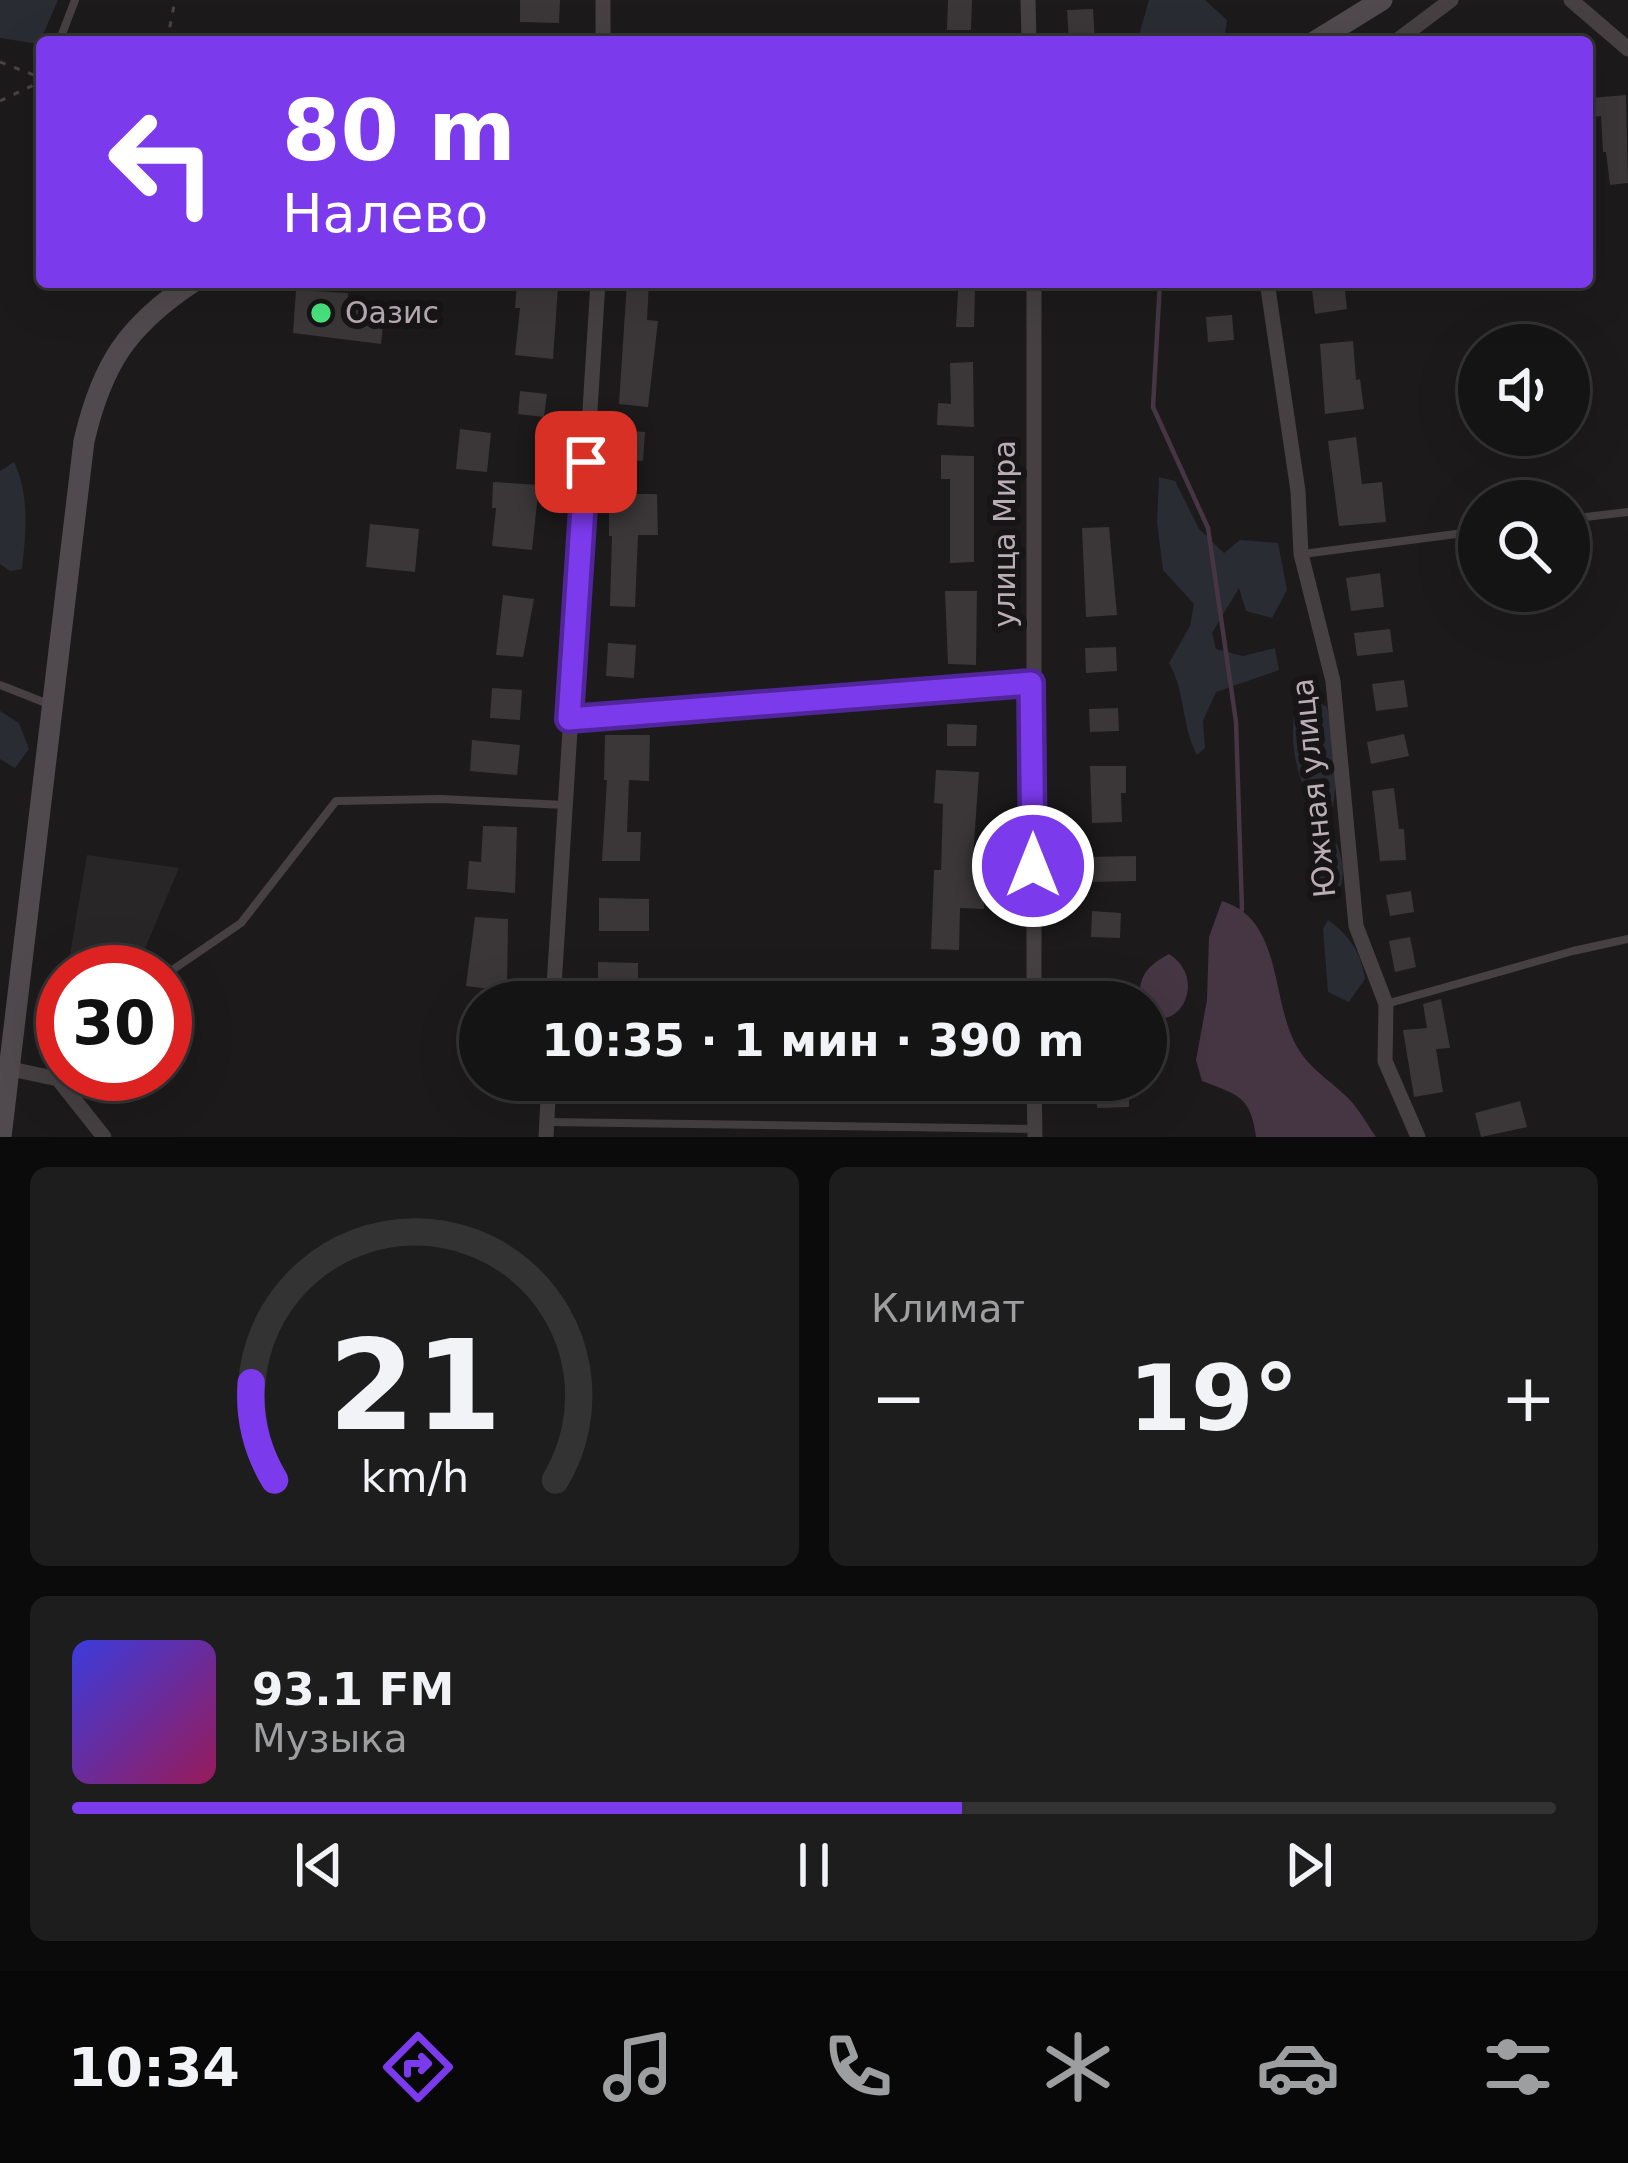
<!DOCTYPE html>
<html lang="ru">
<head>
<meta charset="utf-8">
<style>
  :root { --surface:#151414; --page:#1e1d1d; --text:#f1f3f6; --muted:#9d9ea0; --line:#343334; --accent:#7c3aed }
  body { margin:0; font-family:"DejaVu Sans",sans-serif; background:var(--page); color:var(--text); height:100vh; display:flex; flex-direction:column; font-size:45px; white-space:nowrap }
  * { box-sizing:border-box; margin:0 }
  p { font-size:39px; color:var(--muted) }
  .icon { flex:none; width:66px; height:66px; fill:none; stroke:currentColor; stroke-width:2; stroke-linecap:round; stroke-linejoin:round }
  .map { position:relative; height:1137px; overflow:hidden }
  .side { display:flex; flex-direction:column; gap:30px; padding:30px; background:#0c0b0b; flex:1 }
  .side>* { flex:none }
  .banner { position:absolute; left:36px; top:36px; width:1557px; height:252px; border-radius:12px; box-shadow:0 12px 48px #0002,0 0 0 3px var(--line); background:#7c3aed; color:#fff; overflow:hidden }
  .fabs { position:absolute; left:1458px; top:324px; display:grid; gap:24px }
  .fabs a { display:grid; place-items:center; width:132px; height:132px; border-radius:50%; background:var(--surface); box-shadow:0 12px 48px #0002,0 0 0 3px var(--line); font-size:60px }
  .speed { position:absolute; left:36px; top:945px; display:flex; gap:24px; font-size:60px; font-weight:700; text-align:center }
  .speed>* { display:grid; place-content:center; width:156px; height:156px; border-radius:50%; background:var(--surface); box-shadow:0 12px 48px #0002,0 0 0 3px var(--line); line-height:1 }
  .speed .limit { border:18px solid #d22; background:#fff; color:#111 }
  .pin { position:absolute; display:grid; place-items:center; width:102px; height:102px; color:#fff; margin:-51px; border-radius:24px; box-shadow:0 6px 18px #0006 }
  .me { position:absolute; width:132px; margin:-66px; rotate:0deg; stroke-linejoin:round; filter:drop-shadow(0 0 9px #0008) }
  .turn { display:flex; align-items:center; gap:42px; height:252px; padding:0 48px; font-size:54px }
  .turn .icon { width:156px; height:156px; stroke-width:2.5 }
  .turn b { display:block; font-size:84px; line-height:102px }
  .big { font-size:90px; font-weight:700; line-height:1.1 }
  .side .card { flex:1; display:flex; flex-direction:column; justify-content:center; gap:18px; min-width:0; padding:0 42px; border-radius:18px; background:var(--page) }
  .side .dial { align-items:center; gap:0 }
  .dial svg { height:312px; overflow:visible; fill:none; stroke:var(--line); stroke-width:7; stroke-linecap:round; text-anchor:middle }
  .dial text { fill:var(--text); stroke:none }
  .song { display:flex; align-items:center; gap:36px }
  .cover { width:144px; height:144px; border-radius:18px; background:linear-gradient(135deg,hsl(240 70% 55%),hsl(330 70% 35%)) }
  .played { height:12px; border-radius:6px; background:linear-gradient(90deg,var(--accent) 60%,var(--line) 60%) }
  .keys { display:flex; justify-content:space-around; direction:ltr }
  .heat { display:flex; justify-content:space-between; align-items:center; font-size:66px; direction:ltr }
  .side .tiles { flex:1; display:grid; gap:30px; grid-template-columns:1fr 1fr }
  .card:last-child { grid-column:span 2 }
  .trip { position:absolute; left:459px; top:981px; width:708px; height:120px; border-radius:60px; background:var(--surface); box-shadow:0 12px 48px #0002,0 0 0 3px var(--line); font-weight:700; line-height:120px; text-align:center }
  .tab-bar { display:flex; height:192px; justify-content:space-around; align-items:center; background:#080808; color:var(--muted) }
  .tab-bar .icon { width:84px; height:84px }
  .tab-bar .active { color:var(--accent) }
  .tab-bar b { font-size:54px; color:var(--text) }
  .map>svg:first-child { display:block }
</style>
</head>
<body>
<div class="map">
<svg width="1628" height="1137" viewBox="0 0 1628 1137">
  <rect width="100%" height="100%" fill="#1c1a1a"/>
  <path fill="#292627" d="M87,855L179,868L135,972H89L68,966Z"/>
  <path fill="#2a2c34" d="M0,0H58L39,44L0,38Z
    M1149,0H1205L1227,20L1224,42H1137Z
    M14,462C30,496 26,532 22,569L10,571L0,564V471Z
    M1159,477L1175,481L1199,529L1224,553L1240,540L1278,543L1287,590L1272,618L1246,611L1239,588L1212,633L1216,649L1243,656L1275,648L1279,670L1216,692L1203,721L1205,748L1197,755C1181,725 1186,693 1169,663L1190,626L1194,604L1163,570L1157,522Z
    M1301,691L1327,707C1334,740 1340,781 1331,814L1313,810C1295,770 1285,734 1301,691Z
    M0,711L19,723L29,749L15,768L0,759Z
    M1337,844C1343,862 1347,878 1336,895L1317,893L1312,872L1321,849Z
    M1328,920C1349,935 1361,952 1365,979L1349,1002L1328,992L1323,929Z"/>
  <path fill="#463644" d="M1222,901C1283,920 1270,997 1296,1045C1309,1069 1330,1080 1348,1098C1359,1109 1367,1124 1376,1137H1256C1251,1096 1238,1095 1202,1081L1196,1060L1207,1000L1209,937Z
    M1169,954C1209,979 1178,1036 1146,1013V1002H1140C1138,976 1147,966 1169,954Z"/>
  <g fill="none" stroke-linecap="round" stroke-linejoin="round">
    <path stroke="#463644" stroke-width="4.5" d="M1160,282L1153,407L1208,528L1236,722L1242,910"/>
  </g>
  <path fill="#3b3739" d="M520,0H560L559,23L520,22Z
    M948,0H972L971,30H947Z
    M1093,9L1095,42H1069L1067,10Z
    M1626,95L1628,183L1610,185L1606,152H1603L1601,116L1591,117L1590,98Z
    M627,282H649L647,320L658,321L648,407L619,404Z
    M1311,282H1344L1347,309L1315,314Z
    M517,283L558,287L553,359L515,355L520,308H515Z
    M296,290L348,293V303L385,307L381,344L293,333Z
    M958,291H975L974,327H956Z
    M1232,315L1234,340L1208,342L1206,317Z
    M1353,341L1356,380L1360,379L1364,409L1325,414L1320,344Z
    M973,362L974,427L937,425L938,403L951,404L950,363Z
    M520,391L547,394L544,417L518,414Z
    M460,429L491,433L487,472L456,469Z
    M617,430L645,432L643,461L615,460Z
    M1356,437L1362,484L1382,482L1386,522L1339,526L1328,441Z
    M941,455L974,456V562L950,563V479H941Z
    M493,482L539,485L532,550L492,546L496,508H492Z
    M609,494H657L658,535H638L635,607L610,606L612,536H609Z
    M370,524L419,529L415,572L366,567Z
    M1109,527L1117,615L1086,617L1082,528Z
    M1380,573L1384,607L1351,611L1346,578Z
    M945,591H977L976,665L948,664Z
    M503,595L534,599L523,657L496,655Z
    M1390,629L1393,652L1357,656L1354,633Z
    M608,643L636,645L634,678L606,676Z
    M1116,647L1117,671L1086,673L1085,648Z
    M1404,680L1408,707L1376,711L1372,684Z
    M492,688L522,690L520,720L490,718Z
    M1118,708L1119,731L1090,732L1089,709Z
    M947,724L977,725L976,746H947Z
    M1404,734L1409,756L1371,764L1367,742Z
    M605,735H650L649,781L629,780L627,832H641L640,861H602L607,780H604Z
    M472,740L520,745L517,775L470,771Z
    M1090,766H1126V793H1121L1122,822L1092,823Z
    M936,770L979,772L972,871H983L984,909L960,908L959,950L931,949L934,870H941L943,804L934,803Z
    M1394,788L1399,829H1404L1406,860L1380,861L1372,791Z
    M483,826L517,827L515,893L467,889L469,861L481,862Z
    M1136,856V881L1092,882L1091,857Z
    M1411,891L1414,912L1390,916L1386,895Z
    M599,898L649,899V931H599Z
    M1092,911L1121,913L1120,938L1091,937Z
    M475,917L508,919L507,991L466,986Z
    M1410,937L1416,967L1395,972L1389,941Z
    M598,962L638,963V993H598Z
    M955,979L986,981L984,998L953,996Z
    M1441,999L1450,1048L1436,1049L1443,1092L1414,1097L1403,1030L1427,1028L1423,1004Z
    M946,1080H986L985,1102L946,1101Z
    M1096,1080H1129V1107L1097,1108Z
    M1520,1101L1527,1127L1481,1137L1475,1113Z"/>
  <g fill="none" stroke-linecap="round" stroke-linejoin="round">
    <path stroke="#4a4347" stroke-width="3" stroke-dasharray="6 9" stroke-linecap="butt" d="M167,42L175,0
      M0,62L42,78
      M0,101L42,81"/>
    <path stroke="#464043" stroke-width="8" d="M59,42L75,0
      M1569,519L1628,512
      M1303,554L1479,531
      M0,685L51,705
      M571,719L1031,683
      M165,975L241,923L336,801L440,799L565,805
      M1386,1004L1573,951L1628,939
      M548,1122L1035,1129"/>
    <path stroke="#464043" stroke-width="15" d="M1028,0L1029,42
      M1571,0L1628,49
      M603,42V0
      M1395,42L1451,0
      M1034,282V1002
      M1267,282L1298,491L1301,554L1333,681L1356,926L1386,1004L1385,1061L1418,1137
      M553,1002L598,282
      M11,1069L58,1079L104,1137
      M1034,1080L1035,1137
      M546,1137L549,1080"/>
    <path stroke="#50494d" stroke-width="21" d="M1314,42L1382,0
      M1,1137L84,441C102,364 127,326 193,282"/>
  </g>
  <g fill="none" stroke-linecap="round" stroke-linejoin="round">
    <defs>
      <path id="route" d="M586,462L569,719L1031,683L1033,866"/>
    </defs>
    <use href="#route" stroke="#51269a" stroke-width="30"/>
    <use href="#route" stroke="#7c3aed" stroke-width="21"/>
  </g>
  <circle fill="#49e57f" stroke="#171515" stroke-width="4.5" cx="321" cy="313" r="12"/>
  <g text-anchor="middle" stroke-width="12" stroke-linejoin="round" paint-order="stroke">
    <g font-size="30" fill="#baadb5" stroke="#171515" text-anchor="start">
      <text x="345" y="323">Оазис</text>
    </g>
    <g font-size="30" fill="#baadb5" stroke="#171515">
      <text transform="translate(1005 534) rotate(-90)" y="10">улица Мира</text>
      <text transform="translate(1314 788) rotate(-96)" y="10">Южная улица</text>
    </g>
  </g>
</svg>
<div class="fabs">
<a><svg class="icon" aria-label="sound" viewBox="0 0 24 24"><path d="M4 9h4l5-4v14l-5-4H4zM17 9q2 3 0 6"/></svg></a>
<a><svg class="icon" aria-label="search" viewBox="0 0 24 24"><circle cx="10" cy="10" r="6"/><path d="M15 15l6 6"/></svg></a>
</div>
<div class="speed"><div class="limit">30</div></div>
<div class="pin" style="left:586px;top:462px;background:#d93025"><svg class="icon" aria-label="arrive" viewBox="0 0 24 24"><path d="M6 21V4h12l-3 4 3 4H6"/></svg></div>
<svg class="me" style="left:1033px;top:866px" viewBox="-20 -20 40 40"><circle r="17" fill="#7c3aed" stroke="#fff" stroke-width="3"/><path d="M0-11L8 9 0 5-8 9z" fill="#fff"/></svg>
<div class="trip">10:35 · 1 мин · 390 m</div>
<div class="banner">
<div class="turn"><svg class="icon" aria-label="left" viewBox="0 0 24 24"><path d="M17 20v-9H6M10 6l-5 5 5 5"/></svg><div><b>80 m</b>Налево</div></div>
</div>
</div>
<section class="side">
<div class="tiles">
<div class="card dial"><svg viewBox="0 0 100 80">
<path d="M14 69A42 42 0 1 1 86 69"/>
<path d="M14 69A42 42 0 0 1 8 44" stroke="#7c3aed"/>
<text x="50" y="56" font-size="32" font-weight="700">21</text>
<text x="50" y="72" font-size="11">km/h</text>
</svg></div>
<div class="card"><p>Климат</p>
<div class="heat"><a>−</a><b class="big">19°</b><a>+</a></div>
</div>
<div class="card">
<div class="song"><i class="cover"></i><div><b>93.1 FM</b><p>Музыка</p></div></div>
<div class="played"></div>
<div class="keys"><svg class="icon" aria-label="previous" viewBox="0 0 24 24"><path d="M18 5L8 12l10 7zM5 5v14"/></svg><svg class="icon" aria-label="pause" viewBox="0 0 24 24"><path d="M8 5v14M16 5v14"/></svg><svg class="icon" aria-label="next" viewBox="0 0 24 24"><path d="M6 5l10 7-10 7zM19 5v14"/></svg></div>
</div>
</div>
</section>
<nav class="tab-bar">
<b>10:34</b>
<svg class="icon active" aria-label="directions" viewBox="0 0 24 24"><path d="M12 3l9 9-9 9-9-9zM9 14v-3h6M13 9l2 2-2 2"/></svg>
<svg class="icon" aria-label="music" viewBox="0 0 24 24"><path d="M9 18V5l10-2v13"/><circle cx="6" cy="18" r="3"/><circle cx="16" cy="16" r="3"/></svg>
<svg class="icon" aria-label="phone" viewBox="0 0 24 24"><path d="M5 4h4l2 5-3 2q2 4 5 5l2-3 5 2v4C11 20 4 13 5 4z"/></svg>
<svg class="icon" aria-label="climate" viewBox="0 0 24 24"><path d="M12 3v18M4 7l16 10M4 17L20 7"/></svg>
<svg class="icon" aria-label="car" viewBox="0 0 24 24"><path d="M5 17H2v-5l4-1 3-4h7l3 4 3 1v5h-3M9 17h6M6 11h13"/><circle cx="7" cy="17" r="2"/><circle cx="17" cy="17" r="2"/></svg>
<svg class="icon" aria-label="filters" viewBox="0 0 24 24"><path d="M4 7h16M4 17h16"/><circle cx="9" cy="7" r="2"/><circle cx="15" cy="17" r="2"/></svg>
</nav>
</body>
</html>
